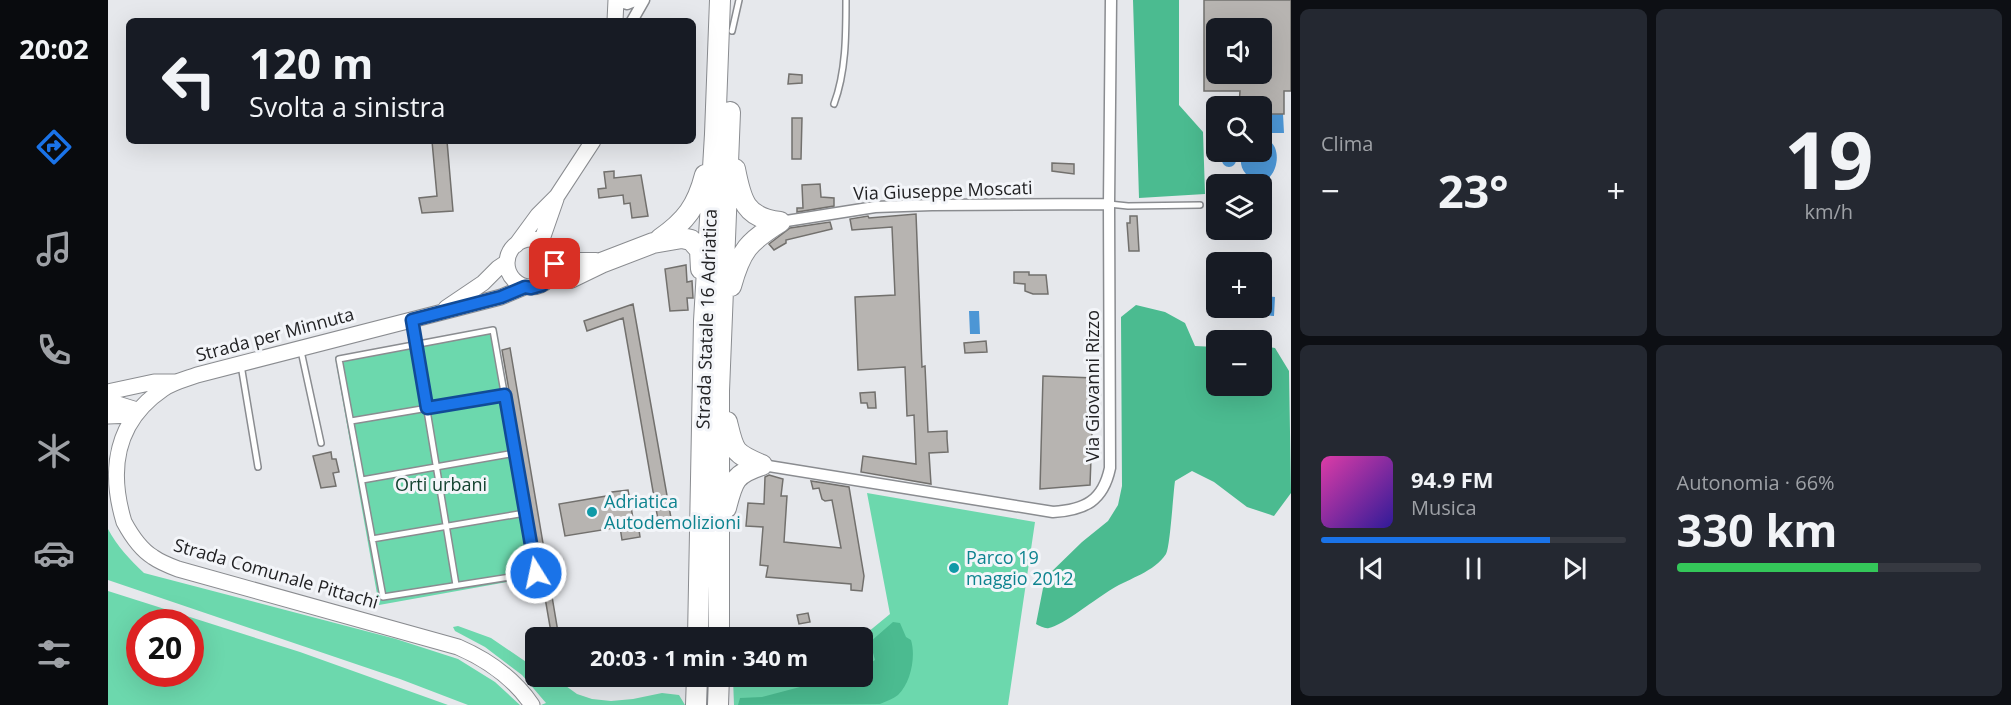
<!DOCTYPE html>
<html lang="it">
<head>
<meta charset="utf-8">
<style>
  :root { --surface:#171b24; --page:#242831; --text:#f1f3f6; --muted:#9ea1a6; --line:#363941; --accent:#1a73e8 }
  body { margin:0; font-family:"Open Sans",sans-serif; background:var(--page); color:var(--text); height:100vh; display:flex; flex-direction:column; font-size:22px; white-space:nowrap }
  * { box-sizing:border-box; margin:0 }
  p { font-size:20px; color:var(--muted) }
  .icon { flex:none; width:33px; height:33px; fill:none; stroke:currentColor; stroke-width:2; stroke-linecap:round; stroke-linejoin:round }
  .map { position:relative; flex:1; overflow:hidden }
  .drawer { display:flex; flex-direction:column; gap:9px; padding:9px; background:#0d0f14; width:720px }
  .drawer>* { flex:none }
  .banner { position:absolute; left:18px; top:18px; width:570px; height:126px; border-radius:9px; box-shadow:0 6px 24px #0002; background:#171b24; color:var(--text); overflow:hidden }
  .fabs { position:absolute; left:1098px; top:18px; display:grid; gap:12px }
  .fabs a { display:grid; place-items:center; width:66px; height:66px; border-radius:9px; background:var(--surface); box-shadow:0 6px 24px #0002; font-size:30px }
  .speed { position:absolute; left:18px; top:609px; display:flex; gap:12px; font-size:30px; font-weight:700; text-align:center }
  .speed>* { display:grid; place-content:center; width:78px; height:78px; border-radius:50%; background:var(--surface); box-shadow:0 6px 24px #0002; line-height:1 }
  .speed .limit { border:9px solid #d22; background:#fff; color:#111 }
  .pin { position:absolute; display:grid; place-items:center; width:51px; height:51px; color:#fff; margin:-26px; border-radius:12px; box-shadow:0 3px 9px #0006 }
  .me { position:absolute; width:66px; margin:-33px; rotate:350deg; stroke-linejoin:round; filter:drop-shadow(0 0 4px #0008) }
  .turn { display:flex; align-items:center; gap:21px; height:126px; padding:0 24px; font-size:27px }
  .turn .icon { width:78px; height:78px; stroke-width:2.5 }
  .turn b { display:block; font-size:42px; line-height:51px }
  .big { font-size:45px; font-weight:700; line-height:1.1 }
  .drawer .card { flex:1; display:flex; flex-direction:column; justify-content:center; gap:9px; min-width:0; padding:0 21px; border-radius:9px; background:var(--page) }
  .drawer .dial { align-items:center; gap:0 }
  .dial b { font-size:78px; line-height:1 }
  .song { display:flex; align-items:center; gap:18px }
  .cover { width:72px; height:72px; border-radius:9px; background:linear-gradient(135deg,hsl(320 70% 55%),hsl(250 70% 35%)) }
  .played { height:6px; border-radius:3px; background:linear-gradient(90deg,var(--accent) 75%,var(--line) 75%) }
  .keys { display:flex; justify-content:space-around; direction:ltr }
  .heat { display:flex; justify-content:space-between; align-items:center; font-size:33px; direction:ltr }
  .charge { height:9px; border-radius:4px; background:linear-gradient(90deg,#34c759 66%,var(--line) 0) }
  .drawer .tiles { flex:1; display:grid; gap:9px; grid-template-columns:repeat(2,1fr) }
  .trip { position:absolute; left:417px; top:627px; width:348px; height:60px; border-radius:9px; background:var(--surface); box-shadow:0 6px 24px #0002; font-weight:700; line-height:60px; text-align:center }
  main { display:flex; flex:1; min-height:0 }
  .tab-bar { display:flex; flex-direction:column; width:108px; justify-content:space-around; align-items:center; background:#090b0e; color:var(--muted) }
  .tab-bar .icon { width:42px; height:42px }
  .tab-bar .current { color:var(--accent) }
  .tab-bar b { font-size:27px; color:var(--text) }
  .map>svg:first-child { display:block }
</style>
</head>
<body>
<main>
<nav class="tab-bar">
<b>20:02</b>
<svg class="icon current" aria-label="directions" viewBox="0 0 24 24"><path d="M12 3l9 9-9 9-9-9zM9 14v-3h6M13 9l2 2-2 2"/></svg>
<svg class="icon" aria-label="music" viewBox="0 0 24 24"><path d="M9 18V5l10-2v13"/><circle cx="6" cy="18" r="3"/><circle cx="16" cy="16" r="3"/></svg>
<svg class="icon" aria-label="phone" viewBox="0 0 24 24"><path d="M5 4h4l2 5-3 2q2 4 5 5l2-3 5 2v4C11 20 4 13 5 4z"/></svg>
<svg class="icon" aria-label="climate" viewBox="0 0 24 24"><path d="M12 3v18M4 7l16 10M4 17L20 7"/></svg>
<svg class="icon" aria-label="car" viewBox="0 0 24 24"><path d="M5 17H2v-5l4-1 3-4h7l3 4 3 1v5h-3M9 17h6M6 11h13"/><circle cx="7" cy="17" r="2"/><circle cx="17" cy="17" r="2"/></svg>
<svg class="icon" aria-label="filters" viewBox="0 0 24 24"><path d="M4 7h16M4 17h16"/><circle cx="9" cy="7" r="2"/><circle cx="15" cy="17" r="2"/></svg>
</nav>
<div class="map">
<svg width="1183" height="705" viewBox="0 0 1183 705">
  <rect width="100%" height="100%" fill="#e6e8ec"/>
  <path fill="#6cd8ad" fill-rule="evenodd" d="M388,327L432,576L271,605L227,357Z
    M759,493L927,522L900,705H626L625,679L635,676H754V637L782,614Z
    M0,529C9,546 22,560 36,573L288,639L350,659L387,682L412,705H360L292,679L0,580Z
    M0,591L192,652L340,705H0ZM32,622H82V674H32Z
    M350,626L383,638L427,668L428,676L441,677L451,681L469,694L484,699L503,701L525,699L554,693L571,695L577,705H433L438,703L414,675L377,647L347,631L345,627Z"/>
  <path fill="#4bbb90" d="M1025,0H1071V105L1095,132L1097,194L1031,198Z
    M1028,305L1057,312L1077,323L1087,346L1108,347V386H1154V346L1167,348L1181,371L1183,493L1166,516L1139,507L1106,482L1084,471L1067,481C1065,495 1062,548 1058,554C1046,572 1022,578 1004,589C990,597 954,626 941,628C937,629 932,626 928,624L937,578L974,542L1000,521L1010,505L1014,486L1013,317Z
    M785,622L792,623L798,637L803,640C808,656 803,683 790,695C785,699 778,701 772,704L630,705L632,698L654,697L730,677L754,676L755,668L767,660L762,642Z"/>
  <path fill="#4c96d5" d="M1159,114H1175L1176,133H1154L1159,131Z
    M1154,138C1183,142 1165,202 1138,174C1132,167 1132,160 1134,152H1154Z
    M1114 160a7 7 0 1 1 14 0a7 7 0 1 1-14 0Z
    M1154,296L1167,297L1166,316L1132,313V308H1154Z
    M861,311H871L872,334H862Z"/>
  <path fill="#b7b4b1" stroke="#72706d" stroke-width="1.5" fill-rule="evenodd" d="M1096,0H1183V91H1176V114H1154V106H1131L1132,91H1096ZM1108,28H1154V74H1108Z
    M681,74L694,75V83L680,84Z
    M684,118H694L693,159H684Z
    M324,141H339L345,211L314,213L311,198L329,196Z
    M944,163L966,164V174L944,171Z
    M506,171V178L533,175L540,216L524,218L522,203L516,204L515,195L491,198L490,189L498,188L496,172Z
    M712,184L713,197L726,198V206L689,212V208H695L694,185Z
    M808,214L814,367L817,366L820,432L839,431V438L840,452L821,453L823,484L753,472L755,456L808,464L806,415L799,416L797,367L750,370L747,297L787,295L784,227L744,230L742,219L760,216L761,218Z
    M1022,216H1029L1031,251H1021L1019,223H1022Z
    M722,222L724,229L678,240V243L666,250L661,244L682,228Z
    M578,265L579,282L584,281L585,298H579L580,310L562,311L557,269Z
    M906,272H921V275H938L940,294H925L917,291V284L906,283Z
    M525,304L563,518L550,520L515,318L479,331L476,321Z
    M878,341L879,352L857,353L856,343Z
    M402,348L451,638H444L394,350Z
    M935,376L986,378L982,485L932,489Z
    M767,392L768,408H760L759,403H753L752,393Z
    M223,452L224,459H228L231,472L225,473L228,486L213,488L205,456Z
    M661,475L675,479L673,496H679L676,542L733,548L724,500L717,501L714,499L711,488L705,489L703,481L741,487L756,576L754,591L743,590V584L658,577L660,566L652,565L655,527L638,526L640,503L656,504L657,477Z
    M520,490L526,524L530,523L532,537L514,540L512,527L457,536L451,504L504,495V492Z
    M700,613L702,622L691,624L689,615Z"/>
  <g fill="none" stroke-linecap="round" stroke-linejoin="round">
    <defs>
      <path id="lane" d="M624,31L631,0
        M726,104C738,72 738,35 738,0
        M1001,204L1020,206L1092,205
        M304,320L348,585
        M385,330L428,573L275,597L231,359Z
        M193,351L213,443
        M133,365L150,467
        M243,421L397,395
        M254,480L407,453
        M264,539L417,513"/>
      <path id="street" d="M509,0L508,1L519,4L529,0
        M524,21L536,0
        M672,222L767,207L824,205L1001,204
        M654,465L945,512C977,510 995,501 1002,468L1001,204L1003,0"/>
      <path id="secondary" d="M507,21L508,0
        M399 263a24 24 0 1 1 48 0a24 24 0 1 1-48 0Z
        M433,242L448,199
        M408,245L430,215L449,196L485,141
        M417,287L393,297L89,375C78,379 65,382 55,389C8,421 0,469 16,522C23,535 32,549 45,557C52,562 62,566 70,569L350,647C380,660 405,677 424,705
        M338,308L375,283L390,268L399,262
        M0,392L46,382H67
        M0,401L29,410
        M0,416L24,415"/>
      <path id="highway" d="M627,169C633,200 637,218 672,222
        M552,239C578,221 589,206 597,175
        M446,257L465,263H488
        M443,277L462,278L493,263L545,243L574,238L583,240L592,250L593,269
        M623,286C633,250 640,242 672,222
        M619,422C626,451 625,453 654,465
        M618,508C625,481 626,474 654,465
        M590,638L596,321L607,134L612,0
        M611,638V391L622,112
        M588,705L589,676
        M610,705L611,676"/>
    </defs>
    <use href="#lane" stroke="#8a8c90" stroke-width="8"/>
    <use href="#street" stroke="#8a8c90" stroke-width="13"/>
    <use href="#secondary" stroke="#8a8c90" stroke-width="17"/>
    <use href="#highway" stroke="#8a8c90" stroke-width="22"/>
    <use href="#lane" stroke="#fff" stroke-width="5"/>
    <use href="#street" stroke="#fff" stroke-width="10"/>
    <use href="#secondary" stroke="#fff" stroke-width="15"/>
    <use href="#highway" stroke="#fff" stroke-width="20"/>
  </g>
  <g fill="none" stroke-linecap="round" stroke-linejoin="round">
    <defs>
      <path id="route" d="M428,573L397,395L319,408L304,320L393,297L417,287L423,288L434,285L443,277L447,264"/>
    </defs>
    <use href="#route" stroke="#114b97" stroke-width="15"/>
    <use href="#route" stroke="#1a73e8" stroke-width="10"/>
  </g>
  <g fill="#0f9aa8" stroke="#f3f5f9" stroke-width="2">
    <circle cx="484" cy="512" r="6"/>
    <circle cx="846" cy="568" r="6"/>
  </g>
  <g text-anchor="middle" stroke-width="6" stroke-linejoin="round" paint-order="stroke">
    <g font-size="18" fill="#222224" stroke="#f3f5f9">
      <text transform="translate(835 191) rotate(-2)" y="6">Via Giuseppe Moscati</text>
      <text transform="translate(599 319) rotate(-88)" y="6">Strada Statale 16 Adriatica</text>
      <text transform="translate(167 335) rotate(-15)" y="6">Strada per Minnuta</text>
      <text transform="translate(985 386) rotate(-90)" y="6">Via Giovanni Rizzo</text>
      <text transform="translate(168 574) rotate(16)" y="6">Strada Comunale Pittachi</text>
    </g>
    <g font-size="18" fill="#144331" stroke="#f3f5f9">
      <text x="333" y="491">Orti urbani</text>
    </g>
    <g font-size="18" fill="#0d838f" stroke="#f3f5f9" text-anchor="start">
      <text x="496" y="508">Adriatica<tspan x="496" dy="21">Autodemolizioni</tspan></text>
      <text x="858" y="564">Parco 19<tspan x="858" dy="21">maggio 2012</tspan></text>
    </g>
  </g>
</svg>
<div class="fabs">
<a><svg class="icon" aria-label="sound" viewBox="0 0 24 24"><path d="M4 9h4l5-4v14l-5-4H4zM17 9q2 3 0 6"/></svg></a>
<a><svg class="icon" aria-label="search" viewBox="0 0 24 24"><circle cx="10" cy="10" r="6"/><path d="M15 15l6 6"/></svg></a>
<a><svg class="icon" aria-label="layers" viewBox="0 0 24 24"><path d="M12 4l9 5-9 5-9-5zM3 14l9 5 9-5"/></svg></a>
<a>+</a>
<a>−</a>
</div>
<div class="speed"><div class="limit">20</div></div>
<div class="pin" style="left:447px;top:264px;background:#d93025"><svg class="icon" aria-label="arrive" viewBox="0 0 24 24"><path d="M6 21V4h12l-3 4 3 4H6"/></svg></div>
<svg class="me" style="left:428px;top:573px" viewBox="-20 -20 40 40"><circle r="17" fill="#1a73e8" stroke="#fff" stroke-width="3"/><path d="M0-11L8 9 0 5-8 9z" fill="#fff"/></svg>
<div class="trip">20:03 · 1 min · 340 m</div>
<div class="banner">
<div class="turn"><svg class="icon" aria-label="left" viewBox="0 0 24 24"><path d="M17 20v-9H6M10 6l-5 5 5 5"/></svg><div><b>120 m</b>Svolta a sinistra</div></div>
</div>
</div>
<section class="drawer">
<div class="tiles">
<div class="card"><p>Clima</p>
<div class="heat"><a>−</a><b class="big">23°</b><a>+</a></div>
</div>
<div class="card dial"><b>19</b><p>km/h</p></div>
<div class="card">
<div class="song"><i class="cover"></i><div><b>94.9 FM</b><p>Musica</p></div></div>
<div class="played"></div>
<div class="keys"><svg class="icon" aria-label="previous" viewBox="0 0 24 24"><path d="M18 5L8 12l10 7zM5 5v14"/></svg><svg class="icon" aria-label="pause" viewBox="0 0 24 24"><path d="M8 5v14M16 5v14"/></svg><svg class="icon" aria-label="next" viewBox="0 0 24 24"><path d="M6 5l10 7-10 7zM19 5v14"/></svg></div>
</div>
<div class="card"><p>Autonomia · 66%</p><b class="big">330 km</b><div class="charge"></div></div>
</div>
</section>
</main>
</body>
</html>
